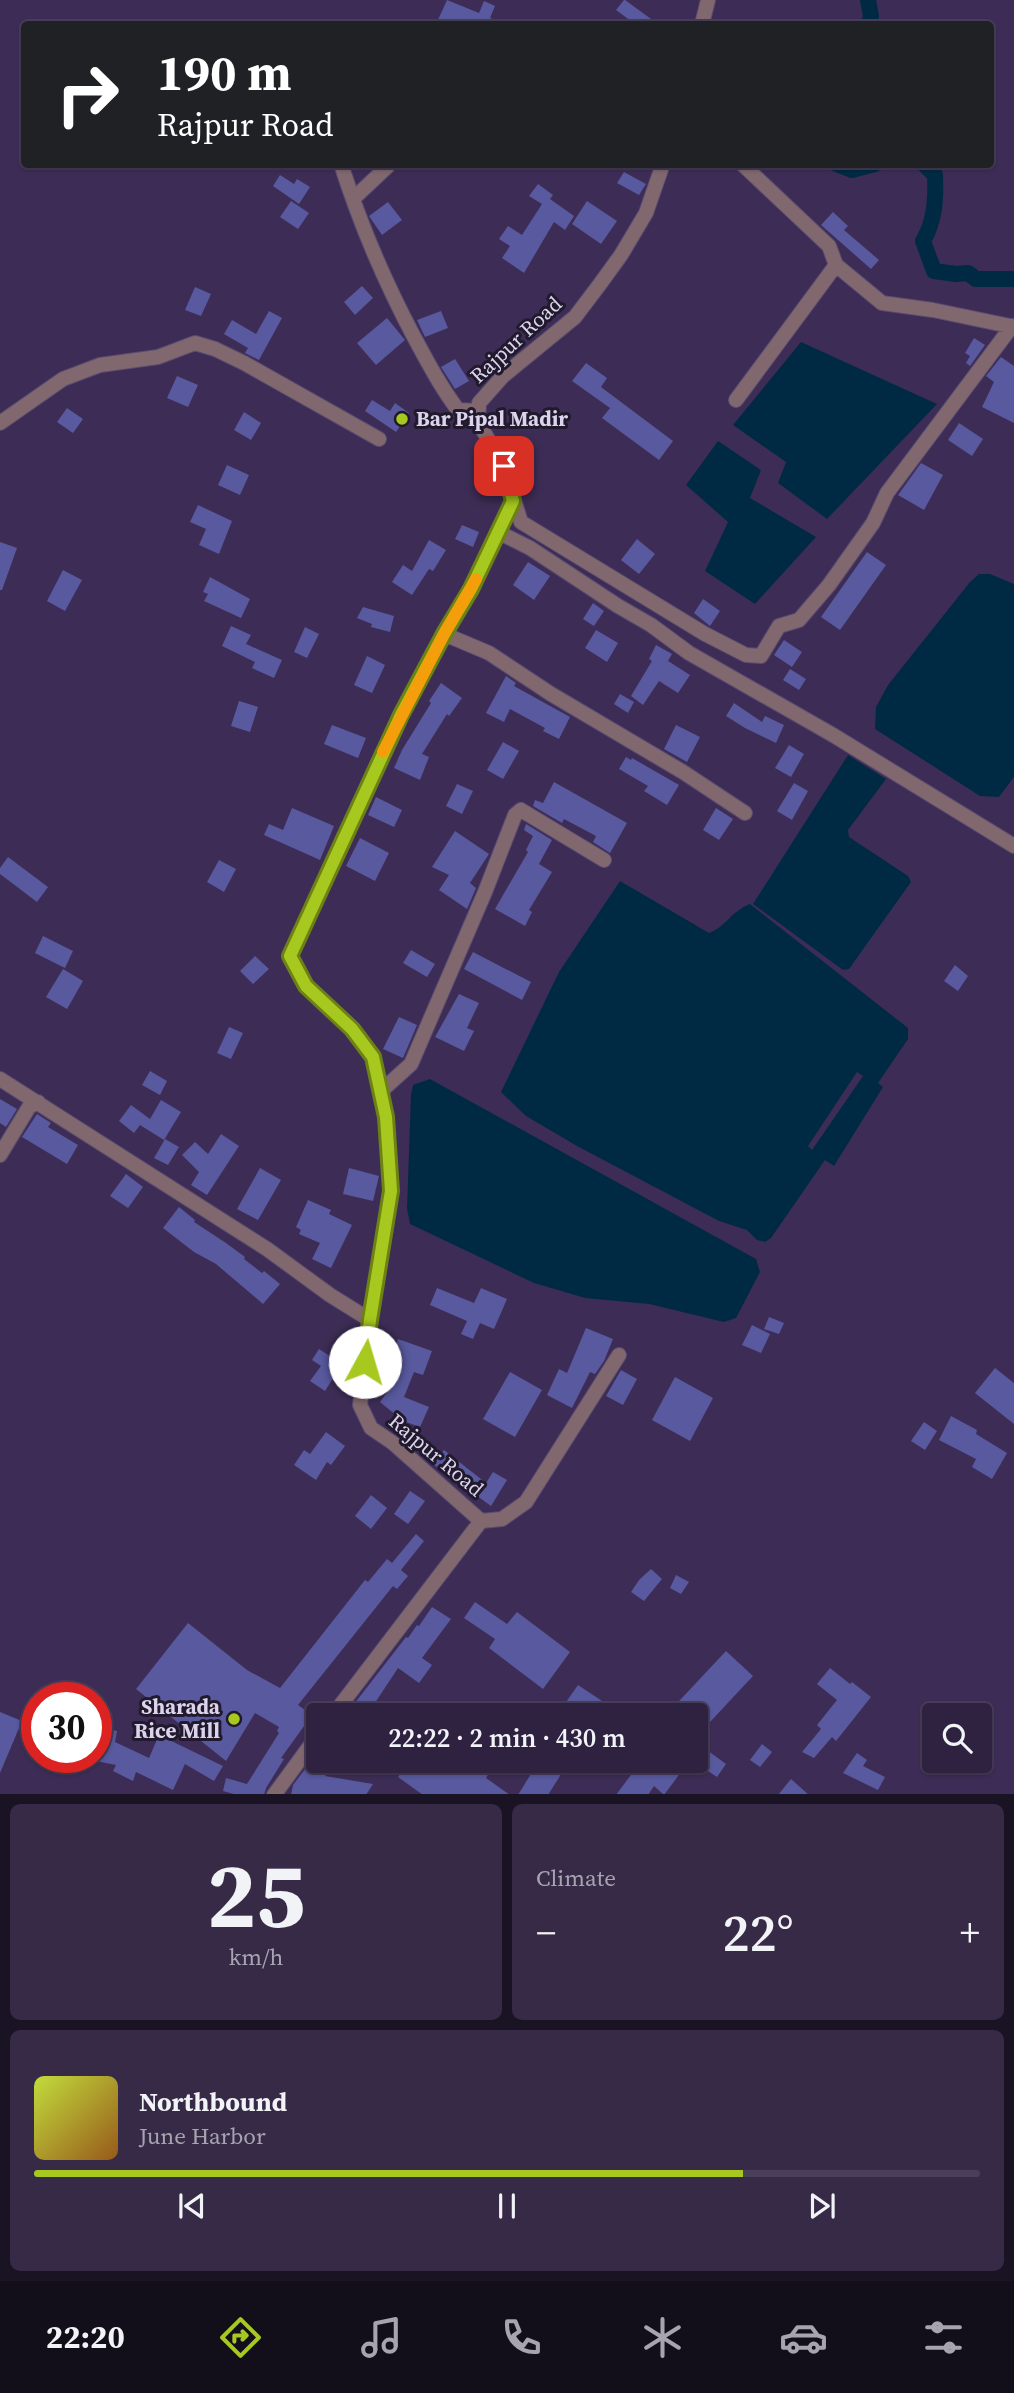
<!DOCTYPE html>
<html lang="en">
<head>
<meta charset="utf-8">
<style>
  :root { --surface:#2e2240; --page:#362a47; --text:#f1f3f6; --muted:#a7a4b1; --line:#493f59; --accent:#a7c81e }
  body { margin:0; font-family:"Source Serif 4",serif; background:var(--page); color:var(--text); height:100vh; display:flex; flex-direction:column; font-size:26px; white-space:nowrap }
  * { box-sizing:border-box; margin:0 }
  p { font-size:23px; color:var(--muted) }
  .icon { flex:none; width:38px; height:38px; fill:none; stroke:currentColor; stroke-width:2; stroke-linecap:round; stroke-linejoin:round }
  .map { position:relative; height:1794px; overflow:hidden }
  .sheet { display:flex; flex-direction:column; gap:10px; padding:10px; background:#191323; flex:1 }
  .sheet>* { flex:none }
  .banner { position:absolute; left:21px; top:21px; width:973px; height:147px; border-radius:7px; box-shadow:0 2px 5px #0004,0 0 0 2px var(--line); background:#202124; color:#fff; overflow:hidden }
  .tools { position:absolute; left:922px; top:1703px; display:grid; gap:14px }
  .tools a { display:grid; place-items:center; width:70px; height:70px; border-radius:7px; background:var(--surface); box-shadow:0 2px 5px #0004,0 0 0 2px var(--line); font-size:35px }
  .speed { position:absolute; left:21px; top:1682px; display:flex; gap:14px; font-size:35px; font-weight:700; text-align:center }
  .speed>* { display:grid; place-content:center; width:91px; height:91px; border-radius:50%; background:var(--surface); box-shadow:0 2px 5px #0004,0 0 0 2px var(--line); line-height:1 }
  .speed .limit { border:10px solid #d22; background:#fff; color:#111 }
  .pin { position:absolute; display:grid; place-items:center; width:60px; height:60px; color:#fff; margin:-30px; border-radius:14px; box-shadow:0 4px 10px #0006 }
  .me { position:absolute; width:77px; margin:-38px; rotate:6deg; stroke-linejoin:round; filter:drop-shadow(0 0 5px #0008) }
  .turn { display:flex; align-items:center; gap:24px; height:147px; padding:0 21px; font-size:32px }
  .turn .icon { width:91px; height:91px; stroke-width:2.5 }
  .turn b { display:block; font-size:49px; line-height:60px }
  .big { font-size:52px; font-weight:600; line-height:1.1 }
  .sheet .widget { flex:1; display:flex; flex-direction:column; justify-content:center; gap:10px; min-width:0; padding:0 24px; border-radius:10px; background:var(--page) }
  .sheet .dial { align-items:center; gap:0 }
  .dial b { font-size:91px; line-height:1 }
  .song { display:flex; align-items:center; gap:21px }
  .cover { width:84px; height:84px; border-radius:10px; background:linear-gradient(135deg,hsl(70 70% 55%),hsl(30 70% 35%)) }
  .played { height:7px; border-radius:4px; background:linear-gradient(90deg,var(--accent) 75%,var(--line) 75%) }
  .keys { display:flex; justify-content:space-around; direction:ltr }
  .heat { display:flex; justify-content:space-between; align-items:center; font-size:38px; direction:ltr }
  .sheet .tiles { flex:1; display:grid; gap:10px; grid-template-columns:1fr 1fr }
  .widget:last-child { grid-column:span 2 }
  .trip { position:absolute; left:306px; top:1703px; width:402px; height:70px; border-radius:7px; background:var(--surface); box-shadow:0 2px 5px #0004,0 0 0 2px var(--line); font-weight:600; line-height:70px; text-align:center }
  .dock { display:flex; height:112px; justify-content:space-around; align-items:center; background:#120e1a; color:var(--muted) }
  .dock .icon { width:49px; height:49px }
  .dock .active { color:var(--accent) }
  .dock b { font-size:32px; color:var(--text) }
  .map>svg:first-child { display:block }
</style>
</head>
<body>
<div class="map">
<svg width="1014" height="1795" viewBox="0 0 1014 1795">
  <rect width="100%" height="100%" fill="#3d2d56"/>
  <path fill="#002a44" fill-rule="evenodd" d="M801,342L937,404L827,519L778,483L786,462L733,425Z
    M718,441L761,470L750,498L816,537L755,604L705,571L728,522L686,485Z
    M979,574H990L1014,584V777L999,797L980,796L875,729L876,707L888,685L970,582Z
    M848,755L886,779L848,830L849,837L908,876L911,882L849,969L843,970L753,904Z
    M620,881L709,933C727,926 730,912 750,904L908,1028V1039L878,1083L883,1087L834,1166L825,1160L771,1238L765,1242L757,1240L747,1230L719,1221L577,1146L526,1116L501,1092L559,972ZM857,1072L863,1076L812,1150L808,1146Z
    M430,1079L756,1259L760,1272L736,1318L724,1322L649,1304L585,1298L534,1283L410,1224L407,1208L411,1095L413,1085Z"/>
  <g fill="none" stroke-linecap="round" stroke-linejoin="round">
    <path stroke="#002a44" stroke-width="16" d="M868,0L871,16L869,24
      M837,164L852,170L875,164
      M924,164L935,175C936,198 935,221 923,241L934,271L956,274L968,273L976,279H1014"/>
  </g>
  <path fill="#58599e" d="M447,0L479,13L484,1L495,6L490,18L507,24H444L437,22Z
    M624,0H625L658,24H635L616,10Z
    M624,172L646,184L639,195L617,183Z
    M280,175L294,184L297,179L310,187L299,204L273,186Z
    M538,184L553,195L550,199L574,216L565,230L554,222L524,273L502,258L510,246L499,239L508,226L522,235L542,204L529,196Z
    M291,201L309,213L298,229L280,217Z
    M587,201L617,221L601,244L572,224Z
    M388,202L402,220L382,235L369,216Z
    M833,212L848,226L844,230L879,260L871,269L821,225Z
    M362,286L373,298L355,315L344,302Z
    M195,287L211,294L201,316L185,310Z
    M269,311L282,318L259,360L245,353L248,348L224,334L232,320L256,334Z
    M441,311L448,328L425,337L417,320Z
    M387,318L405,340L376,365L357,343Z
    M974,338L985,345L970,366L966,363L970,356L965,353Z
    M1001,357L1014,366V423L982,407L994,382L986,376Z
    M455,359L469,381L455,389L441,367Z
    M586,363L607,378L601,387L673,441L659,460L602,418L610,408L572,381Z
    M177,376L198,385L188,407L167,398Z
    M372,400L390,411L395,403L409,413L396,432L365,411Z
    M67,408L83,419L73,433L57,422Z
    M244,412L261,423L251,440L234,430Z
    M959,423L983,439L972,456L948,440Z
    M921,463L943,475L924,510L898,495Z
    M227,465L249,475L240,495L218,485Z
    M198,505L232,521L219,554L199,545L206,529L190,522Z
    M462,525L479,532L473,547L455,539Z
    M637,539L655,554L639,574L621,560Z
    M429,540L446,550L433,571L429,569L412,595L392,582L403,565L412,571Z
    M0,542L17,548L2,590H0Z
    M867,552L886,565L840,630L821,617Z
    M528,562L550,576L534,600L513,585Z
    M63,570L82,580L65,611L47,601Z
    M210,577L250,599L241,618L204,601L208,594L203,592Z
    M703,599L720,611L710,626L694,613Z
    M593,603L604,611L594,626L583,619Z
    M363,607L394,616L390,632L371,627L372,624L357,618Z
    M231,626L251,635L246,644L282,660L274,678L252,668L255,662L222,646Z
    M305,627L319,634L307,658L294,652Z
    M596,630L618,643L607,662L585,648Z
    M784,640L802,652L792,667L774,655Z
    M656,645L672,654L668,661L690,675L678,693L659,681L643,705L631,696L652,661L649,659Z
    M367,656L385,665L372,693L354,685Z
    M790,669L806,679L799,690L783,680Z
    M506,676L516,683L514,686L570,717L559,739L543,731L545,728L510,709L504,722L486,713Z
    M441,683L462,698L449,716L447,714L422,754L429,757L420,780L394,768L402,750L431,703L429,701Z
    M620,694L634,702L628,713L614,704Z
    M239,701L258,707L250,732L231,726Z
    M734,703L762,722L765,716L784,725L776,743L745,728L726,716Z
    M332,725L366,738L358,758L324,744Z
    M676,725L700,737L687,762L664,749Z
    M503,742L519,751L503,779L487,770Z
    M789,745L804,754L791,777L775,768Z
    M626,757L631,760L632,758L679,785L667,805L644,791L648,786L619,769Z
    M554,782L627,823L610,853L593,842L596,836L564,819L562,823L533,806L535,800L543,803Z
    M794,783L808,791L792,820L777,811Z
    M457,784L473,791L462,814L446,806Z
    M376,797L402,810L394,827L368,815Z
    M292,808L334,826L320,860L264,835L269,824L283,830Z
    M716,808L733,819L719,840L703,830Z
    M526,824L552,840L539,864L552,872L529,910L532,912L525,926L495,909L528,852L526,850L533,836L524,830Z
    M455,831L489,854L470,883L476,888L467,909L439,890L449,875L432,867Z
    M360,838L389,853L375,881L346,866Z
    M8,857L48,887L37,902L0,874V868Z
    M219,860L236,869L224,892L207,882Z
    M43,936L73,951L65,968L35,953Z
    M411,950L435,964L427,977L403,963Z
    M473,952L531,982L522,1000L464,969Z
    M255,956L269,969L253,984L240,971Z
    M955,965L968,976L958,991L944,981Z
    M63,969L83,981L67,1009L46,997Z
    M459,994L479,1003L467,1028L474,1031L464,1051L435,1037Z
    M399,1017L417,1025L403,1058L383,1049Z
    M229,1027L243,1033L231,1059L217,1053Z
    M150,1071L167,1081L160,1095L142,1085Z
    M0,1099L17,1109L6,1127L0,1123Z
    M161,1100L181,1112L164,1140L140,1125L134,1133L119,1121L131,1105L150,1119Z
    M37,1114L51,1123L48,1127L78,1145L67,1164L22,1137Z
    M221,1134L239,1146L207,1195L191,1185L199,1172L182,1155L195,1142L208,1154Z
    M165,1139L179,1147L168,1165L154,1158Z
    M260,1168L281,1180L258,1220L237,1209Z
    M349,1168L379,1176L373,1201L343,1194Z
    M126,1174L143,1187L128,1208L110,1196Z
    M308,1200L331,1210L329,1214L352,1225L331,1268L312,1259L320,1243L299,1234L301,1230L296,1227Z
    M179,1207L195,1220L194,1222L226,1243L245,1257L244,1259L262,1273L264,1271L280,1284L263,1304L216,1264L194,1252L163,1228Z
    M437,1288L474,1303L481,1288L507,1299L494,1329L480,1323L473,1339L461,1334L467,1321L430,1305Z
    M769,1317L784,1323L779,1334L764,1329Z
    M752,1325L770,1334L761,1353L742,1345Z
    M586,1328L613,1339L604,1361L595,1374L590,1372L572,1408L547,1395L559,1369L567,1373Z
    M398,1339L432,1351L423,1375L414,1372L404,1397L429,1407L420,1427L403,1421L380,1402L390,1388L382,1385Z
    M319,1349L342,1364L325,1391L310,1381L321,1366L312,1360Z
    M995,1368L1014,1383V1424L975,1393Z
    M621,1370L637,1379L623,1405L606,1396Z
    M510,1372L542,1390L515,1437L483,1419Z
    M675,1377L713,1398L690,1441L652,1420Z
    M951,1416L977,1430L976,1434L1007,1453L992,1479L972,1467L976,1459L939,1440Z
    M924,1422L937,1431L925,1450L911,1441Z
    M326,1432L345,1446L331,1465L327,1462L316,1480L294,1465L304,1450L310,1454Z
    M444,1450L486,1483L493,1472L507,1480L491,1506L433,1464Z
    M410,1491L425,1501L408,1524L394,1514Z
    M371,1495L387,1508L371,1529L355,1516Z
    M416,1534L424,1541L401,1570L408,1576L397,1589L393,1586L298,1705L312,1715L281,1758L284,1759L266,1788L264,1795H237L223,1791L226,1778L247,1784L279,1733L277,1731L279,1727L255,1713L226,1761L136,1689L188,1623L247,1670L280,1688L365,1580L368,1582L387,1559L392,1563Z
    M651,1569L662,1579L644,1601L631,1592L639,1580Z
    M676,1575L689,1582L681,1594L670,1588Z
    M475,1602L507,1624L517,1612L570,1652L543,1689L489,1648L495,1639L464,1618Z
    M432,1607L451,1619L422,1658L432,1665L419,1683L398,1668L367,1715H360L351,1708L406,1637L408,1638L417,1625L419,1626Z
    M726,1651L753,1676L696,1737V1715H666Z
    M830,1668L850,1684L852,1682L871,1697L836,1741L832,1737L814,1758L802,1752L821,1729L817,1725L837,1700L817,1684Z
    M578,1685L605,1703L597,1715H557Z
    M0,1712L22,1721L0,1773Z
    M100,1727L117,1731L115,1742L149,1758L159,1735L223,1766L214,1781L185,1764L173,1790L136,1772L133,1781L113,1771L116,1765L96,1761V1744Z
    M696,1742L726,1764L717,1777L696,1763Z
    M762,1744L772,1752L760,1767L750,1760Z
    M857,1753L867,1760L863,1766L885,1777L878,1790L843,1773Z
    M312,1760H337L325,1776L373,1784L366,1795H291L293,1785Z
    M410,1760H497L486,1778L510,1795H423L398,1777Z
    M556,1760H570L548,1795H518L537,1764L549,1771Z
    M642,1760H690L664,1795L654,1786L648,1795H616Z
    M791,1779L809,1795H778Z"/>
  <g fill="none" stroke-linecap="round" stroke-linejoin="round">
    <defs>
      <path id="minor" d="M702,24L708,0
        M341,164C360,224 384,280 413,335C427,361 440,386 458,410L478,411
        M742,164L829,246L836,265L882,303L933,310L1014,327
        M353,199L388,166
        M736,400L836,265
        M0,423L63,379L100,365L158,357L195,343L215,349L244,363L379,439
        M513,497L521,522L705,634L746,655L761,656L779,626L799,620L829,585L873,523L887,493L1012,326
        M498,532L530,548L618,606L651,625L689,653L833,735L1014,846
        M444,634L489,653L551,694L683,772L745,813
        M0,1079L267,1249L330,1295L370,1320
        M380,1092L411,1064L485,892L515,815L521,810L604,860
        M0,1155L29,1107L38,1102
        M481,1521L502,1519L526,1502L619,1355
        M333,1715L481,1521L393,1443L371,1428L360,1405L370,1320L391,1191L386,1117L373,1057L352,1029L306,986L290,956L401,714L444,634L471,589L513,501L504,466L478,422L479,403L503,376L575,317L600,284L621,255L646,213L663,164
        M274,1795L318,1735"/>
    </defs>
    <use href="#minor" stroke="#5a4b71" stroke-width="16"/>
    <use href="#minor" stroke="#81686f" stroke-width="14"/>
  </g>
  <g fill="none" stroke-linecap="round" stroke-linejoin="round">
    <defs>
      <path id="route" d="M365,1362L370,1320L391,1191L386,1117L373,1057L352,1029L306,986L290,956L401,715L444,634L471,589L513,501L504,466"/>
    </defs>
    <use href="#route" stroke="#6d8214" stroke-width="18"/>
    <use href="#route" stroke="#a7c81e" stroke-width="12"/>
    <path stroke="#f59e0b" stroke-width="12" d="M383,752L444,634L476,579"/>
  </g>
  <g fill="#a7c81e" stroke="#211a2c" stroke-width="2.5">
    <circle cx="402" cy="419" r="7"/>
    <circle cx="234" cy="1719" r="7"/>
  </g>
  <g text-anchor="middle" stroke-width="6" stroke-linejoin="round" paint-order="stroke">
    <g font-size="21" fill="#dcd3ed" stroke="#211a2c">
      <text transform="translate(516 340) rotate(-43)" y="7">Rajpur Road</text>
      <text transform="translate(436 1455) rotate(40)" y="7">Rajpur Road</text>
    </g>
    <g font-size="21" font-weight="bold" fill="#dcd3ed" stroke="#211a2c" text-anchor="start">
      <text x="416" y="426">Bar Pipal Madir</text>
      <text x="220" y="1714" text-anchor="end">Sharada<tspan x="220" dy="24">Rice Mill</tspan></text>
    </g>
  </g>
</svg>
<div class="tools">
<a><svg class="icon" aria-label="search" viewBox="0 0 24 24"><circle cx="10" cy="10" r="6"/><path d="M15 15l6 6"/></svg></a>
</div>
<div class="speed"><div class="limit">30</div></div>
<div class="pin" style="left:504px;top:466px;background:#d93025"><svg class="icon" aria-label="arrive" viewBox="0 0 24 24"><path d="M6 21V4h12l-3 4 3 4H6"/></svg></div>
<svg class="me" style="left:365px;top:1362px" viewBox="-20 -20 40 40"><circle r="19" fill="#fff"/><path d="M0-13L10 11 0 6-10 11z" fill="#a7c81e"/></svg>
<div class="trip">22:22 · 2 min · 430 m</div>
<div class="banner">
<div class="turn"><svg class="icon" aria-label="right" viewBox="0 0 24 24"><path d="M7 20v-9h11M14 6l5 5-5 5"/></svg><div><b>190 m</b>Rajpur Road</div></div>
</div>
</div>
<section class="sheet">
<div class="tiles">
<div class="widget dial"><b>25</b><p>km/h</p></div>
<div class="widget"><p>Climate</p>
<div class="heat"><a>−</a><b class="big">22°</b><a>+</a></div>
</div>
<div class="widget">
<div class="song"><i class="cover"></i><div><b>Northbound</b><p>June Harbor</p></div></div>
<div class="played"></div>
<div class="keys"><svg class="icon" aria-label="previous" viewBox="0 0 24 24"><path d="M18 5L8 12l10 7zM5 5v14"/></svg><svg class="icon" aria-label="pause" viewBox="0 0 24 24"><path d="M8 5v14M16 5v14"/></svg><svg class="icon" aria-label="next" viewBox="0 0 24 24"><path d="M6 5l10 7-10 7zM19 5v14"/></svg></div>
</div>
</div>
</section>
<nav class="dock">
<b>22:20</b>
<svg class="icon active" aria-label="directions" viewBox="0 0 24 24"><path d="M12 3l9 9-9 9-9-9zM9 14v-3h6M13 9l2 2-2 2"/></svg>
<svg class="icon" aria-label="music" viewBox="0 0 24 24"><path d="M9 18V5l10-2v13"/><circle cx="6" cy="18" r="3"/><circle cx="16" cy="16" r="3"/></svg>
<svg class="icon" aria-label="phone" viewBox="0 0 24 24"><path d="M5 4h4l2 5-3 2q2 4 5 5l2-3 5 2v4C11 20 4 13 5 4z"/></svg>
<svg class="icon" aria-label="climate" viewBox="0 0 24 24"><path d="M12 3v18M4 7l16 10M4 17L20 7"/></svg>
<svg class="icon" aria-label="car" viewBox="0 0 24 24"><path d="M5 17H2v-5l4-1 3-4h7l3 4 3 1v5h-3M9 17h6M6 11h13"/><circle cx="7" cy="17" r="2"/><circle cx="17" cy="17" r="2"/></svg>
<svg class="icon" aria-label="filters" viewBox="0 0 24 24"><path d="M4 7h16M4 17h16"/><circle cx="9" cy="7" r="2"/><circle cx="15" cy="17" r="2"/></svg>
</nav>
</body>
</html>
